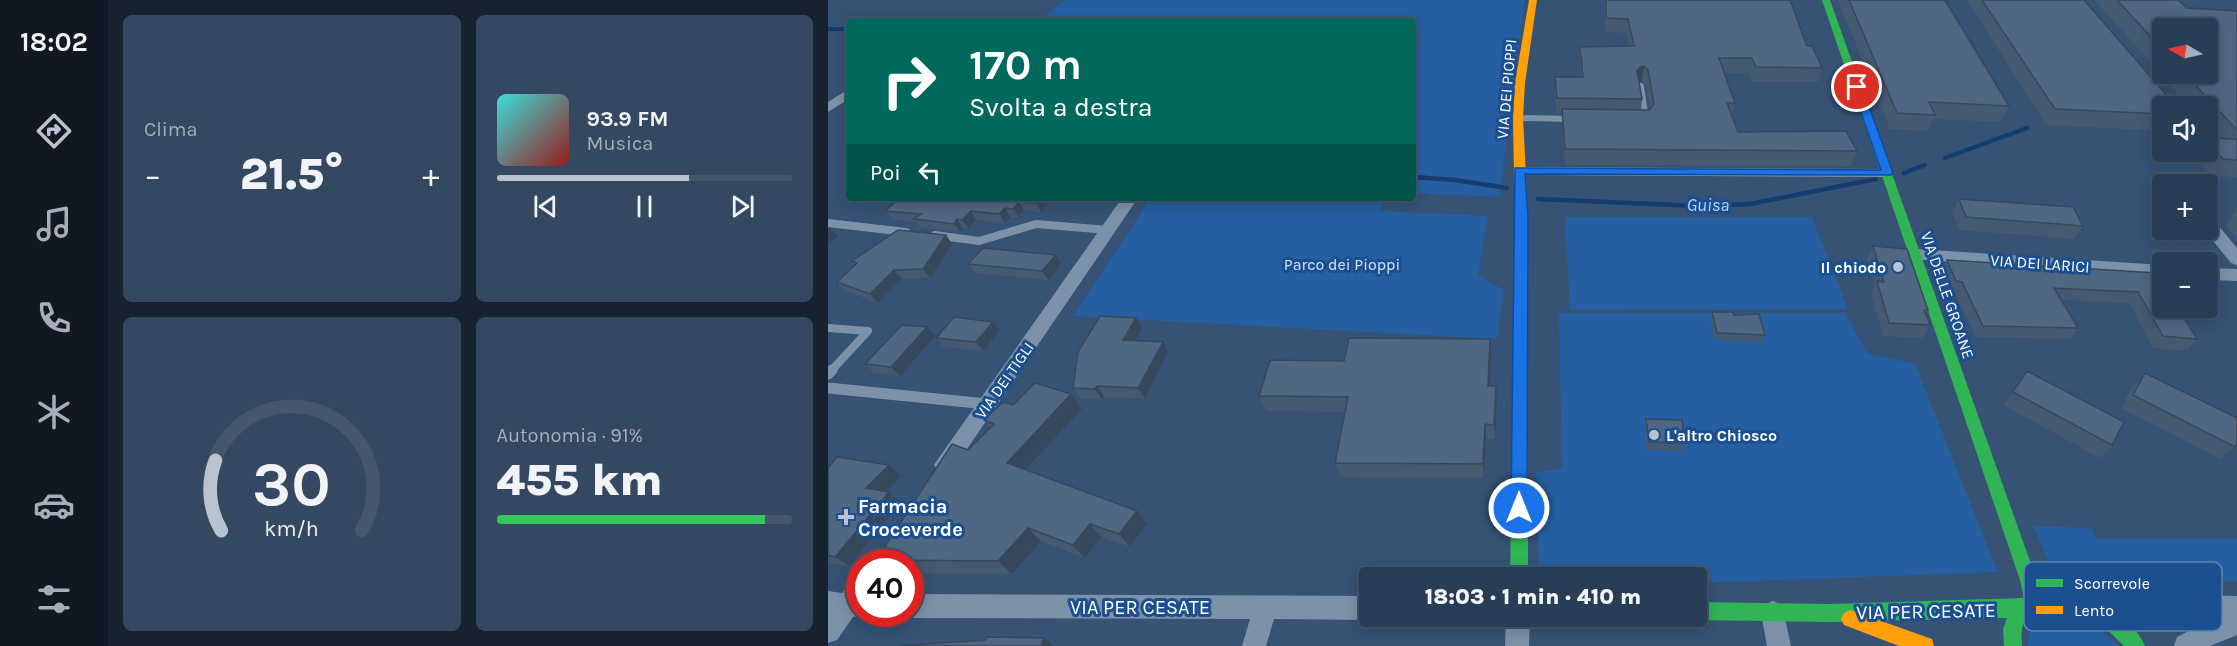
<!DOCTYPE html>
<html lang="it">
<head>
<meta charset="utf-8">
<style>
  :root { --surface:#283e57; --page:#344961; --text:#f1f3f6; --muted:#a5aeba; --line:#44576d; --accent:#b9c2ce }
  body { margin:0; font-family:Karla,sans-serif; background:var(--page); color:var(--text); height:100vh; display:flex; flex-direction:column; font-size:22px; white-space:nowrap }
  * { box-sizing:border-box; margin:0 }
  p { font-size:20px; color:var(--muted) }
  .icon { flex:none; width:33px; height:33px; fill:none; stroke:currentColor; stroke-width:2; stroke-linecap:round; stroke-linejoin:round }
  .map { position:relative; flex:1; overflow:hidden }
  .panel { display:flex; flex-direction:column; gap:15px; padding:15px; background:#162230; width:720px }
  .panel>* { flex:none }
  .top-card { position:absolute; left:18px; top:18px; width:570px; height:183px; border-radius:6px; box-shadow:0 3px 15px #0003,0 0 0 2px var(--line); background:#00695c; color:#fff; overflow:hidden }
  .needle { width:39px; rotate:279deg }
  .buttons { position:absolute; left:1324px; top:18px; display:grid; gap:12px }
  .buttons a { display:grid; place-items:center; width:66px; height:66px; border-radius:6px; background:var(--surface); box-shadow:0 3px 15px #0003,0 0 0 2px var(--line); font-size:30px }
  .speed { position:absolute; left:18px; top:549px; display:flex; gap:12px; font-size:30px; font-weight:700; text-align:center }
  .speed>* { display:grid; place-content:center; width:78px; height:78px; border-radius:50%; background:var(--surface); box-shadow:0 3px 15px #0003,0 0 0 2px var(--line); line-height:1 }
  .speed .limit { border:9px solid #d22; background:#fff; color:#111 }
  .pin { position:absolute; display:grid; place-items:center; width:51px; height:51px; color:#fff; margin:-26px; border:3px solid #fff; border-radius:50%; box-shadow:0 2px 6px #0007 }
  .me { position:absolute; width:66px; margin:-33px; rotate:0deg; stroke-linejoin:round; filter:drop-shadow(0 0 4px #0008) }
  .turn { display:flex; align-items:center; gap:21px; height:126px; padding:0 24px; font-size:27px }
  .turn .icon { width:78px; height:78px; stroke-width:2.5 }
  .turn b { display:block; font-size:42px; line-height:51px }
  .then { display:flex; align-items:center; height:57px; padding:0 24px; background:#0003; gap:12px; font-size:22px }
  .big { font-size:45px; font-weight:800; line-height:1.1 }
  .panel .widget { flex:1; display:flex; flex-direction:column; justify-content:center; gap:9px; min-width:0; padding:0 21px; border-radius:9px; background:var(--page) }
  .panel .dial { align-items:center; gap:0 }
  .dial svg { height:156px; overflow:visible; fill:none; stroke:var(--line); stroke-width:7; stroke-linecap:round; text-anchor:middle }
  .dial text { fill:var(--text); stroke:none }
  .song { display:flex; align-items:center; gap:18px }
  .cover { width:72px; height:72px; border-radius:9px; background:linear-gradient(135deg,hsl(180 70% 55%),hsl(0 70% 35%)) }
  .played { height:6px; border-radius:3px; background:linear-gradient(90deg,var(--accent) 65%,var(--line) 65%) }
  .keys { display:flex; justify-content:space-around; direction:ltr }
  .heat { display:flex; justify-content:space-between; align-items:center; font-size:33px; direction:ltr }
  .charge { height:9px; border-radius:4px; background:linear-gradient(90deg,#34c759 91%,var(--line) 0) }
  .panel .tiles { flex:1; display:grid; gap:15px; grid-template-columns:repeat(2,1fr) }
  .trip { position:absolute; left:531px; top:567px; width:348px; height:60px; border-radius:6px; background:var(--surface); box-shadow:0 3px 15px #0003,0 0 0 2px var(--line); font-weight:800; line-height:60px; text-align:center }
  main { display:flex; flex:1; min-height:0 }
  .tabs { display:flex; flex-direction:column; width:108px; justify-content:space-around; align-items:center; background:#101923; color:var(--muted) }
  .tabs .icon { width:42px; height:42px }
  .tabs .current { color:var(--accent) }
  .tabs b { font-size:27px; color:var(--text) }
  .map>svg:first-child { display:block }
</style>
</head>
<body>
<main>
<nav class="tabs">
<b>18:02</b>
<svg class="icon current" aria-label="directions" viewBox="0 0 24 24"><path d="M12 3l9 9-9 9-9-9zM9 14v-3h6M13 9l2 2-2 2"/></svg>
<svg class="icon" aria-label="music" viewBox="0 0 24 24"><path d="M9 18V5l10-2v13"/><circle cx="6" cy="18" r="3"/><circle cx="16" cy="16" r="3"/></svg>
<svg class="icon" aria-label="phone" viewBox="0 0 24 24"><path d="M5 4h4l2 5-3 2q2 4 5 5l2-3 5 2v4C11 20 4 13 5 4z"/></svg>
<svg class="icon" aria-label="climate" viewBox="0 0 24 24"><path d="M12 3v18M4 7l16 10M4 17L20 7"/></svg>
<svg class="icon" aria-label="car" viewBox="0 0 24 24"><path d="M5 17H2v-5l4-1 3-4h7l3 4 3 1v5h-3M9 17h6M6 11h13"/><circle cx="7" cy="17" r="2"/><circle cx="17" cy="17" r="2"/></svg>
<svg class="icon" aria-label="filters" viewBox="0 0 24 24"><path d="M4 7h16M4 17h16"/><circle cx="9" cy="7" r="2"/><circle cx="15" cy="17" r="2"/></svg>
</nav>
<section class="panel">
<div class="tiles">
<div class="widget"><p>Clima</p>
<div class="heat"><a>−</a><b class="big">21.5°</b><a>+</a></div>
</div>
<div class="widget">
<div class="song"><i class="cover"></i><div><b>93.9 FM</b><p>Musica</p></div></div>
<div class="played"></div>
<div class="keys"><svg class="icon" aria-label="previous" viewBox="0 0 24 24"><path d="M18 5L8 12l10 7zM5 5v14"/></svg><svg class="icon" aria-label="pause" viewBox="0 0 24 24"><path d="M8 5v14M16 5v14"/></svg><svg class="icon" aria-label="next" viewBox="0 0 24 24"><path d="M6 5l10 7-10 7zM19 5v14"/></svg></div>
</div>
<div class="widget dial"><svg viewBox="0 0 100 80">
<path d="M14 69A42 42 0 1 1 86 69"/>
<path d="M14 69A42 42 0 0 1 11 33" stroke="#b9c2ce"/>
<text x="50" y="56" font-size="32" font-weight="700">30</text>
<text x="50" y="72" font-size="11">km/h</text>
</svg></div>
<div class="widget"><p>Autonomia · 91%</p><b class="big">455 km</b><div class="charge"></div></div>
</div>
</section>
<div class="map">
<svg width="1409" height="646" viewBox="0 0 1409 646">
  <rect width="100%" height="100%" fill="#365274"/>
  <path fill="#265fa1" d="M237,0H697L671,197L585,193V21H211Z
    M323,198H557L553,211L660,216L650,275L676,290L669,339L245,316Z
    M737,217H984L1020,309L742,310Z
    M731,313H1017L1039,353L1087,364L1170,572L869,583L868,578L711,577L708,472L734,469Z
    M1205,526L1263,528L1269,539H1409V581L1238,579L1224,570Z
    M1229,614C1256,616 1271,629 1291,646H1200C1199,626 1211,618 1229,614Z"/>
  <g fill="none" stroke-linecap="round" stroke-linejoin="round">
    <path stroke="#153c6e" stroke-width="4" d="M0,29H21
      M1117,158L1199,128"/>
    <path stroke="#153c6e" stroke-width="4.5" d="M1076,173L1097,165
      M585,177L627,180L679,188
      M710,199L871,206L922,204L1048,179"/>
    <path stroke="#7d92a8" stroke-width="6" d="M813,86L818,120
      M690,118L745,119"/>
    <path stroke="#7d92a8" stroke-width="8" d="M691,171L1058,173
      M0,223L78,232
      M107,235L151,241L208,224L280,230
      M0,328L40,331L3,371"/>
    <path stroke="#7d92a8" stroke-width="11" d="M0,374L4,370
      M0,388L159,404"/>
    <path fill="#7d92a8" fill-rule="evenodd" d="M21,89V99L0,112V102Z
      M294,198H310L124,471L117,474L110,471L106,465L110,459Z
      M1380,219L1386,220L1409,248V265L1403,263L1376,230H1380Z
      M1088,249L1335,265V277L1082,259L1080,255L1082,251Z
      M1380,268L1409,269V281L1380,280Z
      M32,578V614H39L25,617L9,640L0,643V591L14,593L24,581Z
      M1264,592L1409,596V635L1382,646H1346L1349,637L1384,619L1264,616L1255,612L1252,604L1255,596Z
      M82,594L542,596V616H550L542,620L446,619L438,646H414L422,619L82,618L73,614H82Z
      M945,601L954,605L963,646H939L933,613L936,605Z
      M678,616H702L701,646H677Z"/>
    <path fill="#30b455" fill-rule="evenodd" d="M994,0H1002L1213,592C1249,587 1303,611 1317,646H1296C1285,635 1273,623 1260,616C1242,607 1207,601 1196,623C1192,630 1194,639 1194,646H1176L1175,629L1179,618L1002,622L868,620L862,617L868,616V602L1002,604L1196,598L1192,580Z
      M692,172L698,175L700,216V578H682L688,216L686,175Z"/>
    <path fill="#ff9f0a" fill-rule="evenodd" d="M701,0H709L697,83L695,118L698,175L692,178L686,175L685,118L687,83Z
      M1022,610L1104,639L1106,646H1071L1016,625L1013,619L1016,613Z"/>
  </g>
  <path fill="#455971" fill-rule="evenodd" d="M776,0H962L979,46L994,68L990,82H924L921,73H896L907,103L904,115L910,132L1029,151L1023,166L737,165L734,124V113H728L727,92V77H753L751,61L752,47L801,46L799,33L777,32ZM811,81H814L818,85L822,108L821,110H813L814,99Z
    M1010,0H1117L1181,106L1173,122L1105,119L1100,131L1062,129Z
    M1139,0H1256L1335,106V131L1218,125Z
    M1267,0H1350L1359,8L1409,11V177L1382,176L1364,154L1366,152H1380V142L1389,138L1380,128V106H1361ZM1335,28L1380,74H1335Z
    M60,198H226L213,212L196,210L190,217H182L177,223L148,220L140,228H135L132,232L92,228L88,222L64,219L57,211L71,199Z
    M1131,199L1255,226L1246,239L1131,230L1124,212Z
    M1409,210V239L1397,225Z
    M118,235L124,244L102,278L74,279L50,303L17,291L9,282L27,265L24,261Z
    M1045,246L1100,310L1098,314L1102,325L1094,338L1055,336L1043,295L1047,285L1039,259Z
    M1119,260L1329,273L1369,339L1359,351L1325,348L1301,303L1233,300L1250,328L1242,339L1148,337L1127,293H1121L1112,272Z
    M140,264H233L220,280L147,273Z
    M884,312L906,315L937,335L935,342L887,340L882,319Z
    M99,327L107,336L72,376L46,373L37,364Z
    M314,329L307,340L340,352L317,399L276,397L274,399H253L245,388Z
    M172,331L155,351L115,347L108,338Z
    M662,339L663,354L661,386H668L669,402L667,439H658L656,478L512,477L507,463L517,412L438,411L431,396L516,361Z
    M1199,371L1284,445L1272,458L1175,405Z
    M1317,373L1407,447L1393,459L1293,408L1305,386Z
    M185,405L254,409L198,470L309,511L319,524L302,547L273,537L257,558L213,541L184,574L82,573V562H52L48,560L140,450L162,428L156,420Z
    M818,419L857,443L855,451L819,450L817,428Z
    M61,465L73,476L58,491L61,492L73,502L21,566L0,563V468Z"/>
  <path fill="#38485c" d="M816,66L814,81L810,82L809,71L812,67Z
    M214,198H226L213,212L208,203Z
    M191,202L196,210L190,217L185,209Z
    M177,208L182,217L177,223L171,214Z
    M143,211L148,220L140,228L134,220Z
    M129,219L135,228L132,232L126,224Z
    M2,228L10,237L0,244V230Z
    M118,235L124,244L102,278L95,269Z
    M228,255L233,264L220,280L214,271Z
    M66,270L74,279L50,303L42,294Z
    M308,318L314,329L302,350L295,340Z
    M165,322L172,331L155,351L148,342Z
    M99,327L107,336L72,376L63,367Z
    M662,339L663,354L661,402L660,386Z
    M335,342L340,352L317,399L310,388Z
    M269,386L276,397L274,399L267,389Z
    M668,386L669,402L667,439L666,425Z
    M243,394L254,409L191,477L179,463Z
    M657,424L658,439L656,478L655,464Z
    M61,465L73,476L51,499L38,488Z
    M61,492L73,502L21,566L7,557Z
    M309,511L319,524L302,547L291,534Z
    M262,524L273,537L257,558L245,545Z
    M200,528L213,541L184,574L170,561Z
    M216,638L226,646H213Z"/>
  <path fill="#506783" stroke="#38485c" stroke-width="1.5" d="M778,0H962L979,46H984L994,68L928,67L924,58H891L907,103H899L910,132L1018,131L1029,151L737,149L734,109L821,110L826,104L820,70L816,66L812,67L809,71L814,99L729,98L727,77H755L752,47L806,46L800,19L778,18Z
    M1021,0H1117L1181,106L1101,102L1107,115L1069,113Z
    M1154,0H1256L1348,106H1335V114L1227,109Z
    M1289,0H1350L1359,8L1409,11V130L1357,74H1380V28H1335V50Z
    M1380,138L1409,139V160L1395,159L1380,142Z
    M72,198H214L208,203L191,202L185,209L177,208L171,214L143,211L134,220L129,219L126,224L86,219L93,214L57,211Z
    M1131,199L1245,207L1255,226L1138,217Z
    M70,230L118,235L95,269L66,270L42,294L9,282L29,263L24,261Z
    M1045,246L1079,249L1100,310H1096L1102,325L1061,323L1049,281L1056,282Z
    M155,248L228,255L214,271L140,264Z
    M1119,260L1329,273L1335,283V308H1350L1369,339L1335,336L1310,292L1226,288L1250,328L1155,326L1134,282L1128,281Z
    M884,312H905L906,315L931,314L937,335L889,333Z
    M272,316L308,318L295,340L335,342L310,388L269,386L267,389L245,388L250,352Z
    M126,317L165,322L148,342L108,338Z
    M74,325L99,327L63,367L37,364Z
    M521,338L662,339L660,386H668L666,425L657,424L655,464L507,463L520,397L431,396L442,360L516,361Z
    M1199,371L1296,422L1284,445L1185,392Z
    M1317,373L1409,418V443L1407,447L1305,395Z
    M207,383L243,394L179,463L309,511L291,534L262,524L245,545L200,528L170,561L48,560L124,444L140,450L166,424L156,420L175,402L185,405Z
    M818,419L854,420L857,443L821,442Z
    M9,457L61,465L38,488L61,492L7,557L0,555V468Z
    M159,637L216,638L213,646H69L158,640Z"/>
  <path fill="#1a73e8" stroke="#114b97" stroke-width="1.5" d="M1025,84L1034,87L1065,173L1063,175L697,174L700,216L699,508L697,513L691,515L685,513L683,508L687,168L1053,170L1024,87Z"/>
  <g fill="#b9c2ce" stroke="#1b4f8f" stroke-width="2">
    <circle cx="1070" cy="267" r="6"/>
    <circle cx="826" cy="435" r="6"/>
    <path d="M15 508h6v6h6v6h-6v6h-6v-6h-6v-6h6z"/>
  </g>
  <g text-anchor="middle" stroke-width="6" stroke-linejoin="round" paint-order="stroke">
    <g font-size="16" fill="#fff" stroke="#1b4f8f">
      <text transform="translate(678 89) rotate(-85)" y="6">VIA DEI PIOPPI</text>
      <text transform="translate(1212 263) rotate(4)" y="6">VIA DEI LARICI</text>
      <text transform="translate(1120 295) rotate(71)" y="6">VIA DELLE GROANE</text>
      <text transform="translate(176 380) rotate(-55)" y="6">VIA DEI TIGLI</text>
    </g>
    <g font-size="16" fill="#cfe3fa" stroke="#1b4f8f">
      <text x="514" y="270">Parco dei Pioppi</text>
    </g>
    <g font-size="16" font-weight="bold" fill="#fff" stroke="#1b4f8f" text-anchor="end">
      <text x="1058" y="273">Il chiodo</text>
      <text x="838" y="441" text-anchor="start">L'altro Chiosco</text>
    </g>
    <g font-size="18" font-style="italic" fill="#b5d3f5" stroke="#1b4f8f">
      <text x="880" y="211">Guisa</text>
    </g>
    <g font-size="20" font-weight="bold" fill="#fff" stroke="#1b4f8f" text-anchor="start">
      <text x="30" y="513">Farmacia<tspan x="30" dy="23">Croceverde</tspan></text>
    </g>
    <g font-size="20" fill="#fff" stroke="#1b4f8f">
      <text x="312" y="614">VIA PER CESATE</text>
      <text transform="translate(1098 611) rotate(-1)" y="7">VIA PER CESATE</text>
    </g>
  </g>
  <rect x="1196" y="562" width="198" height="69" rx="9" fill="#1b4f8f" stroke="#5f84b1" stroke-width="1.5"/>
  <rect x="1208" y="579" width="27" height="8" fill="#30b455"/>
  <rect x="1208" y="606" width="27" height="8" fill="#ff9f0a"/>
  <g font-size="16" fill="#fff">
    <text x="1246" y="589">Scorrevole</text>
    <text x="1246" y="616">Lento</text>
  </g>
</svg>
<div class="buttons">
<a><svg class="needle" viewBox="-14 -14 28 28"><path d="M0-13l5 13h-10z" fill="#e53935"/><path d="M0 13l5-13h-10z" fill="#a5aeba"/></svg></a>
<a><svg class="icon" aria-label="sound" viewBox="0 0 24 24"><path d="M4 9h4l5-4v14l-5-4H4zM17 9q2 3 0 6"/></svg></a>
<a>+</a>
<a>−</a>
</div>
<div class="speed"><div class="limit">40</div></div>
<div class="pin" style="left:1029px;top:87px;background:#d93025"><svg class="icon" aria-label="arrive" viewBox="0 0 24 24"><path d="M6 21V4h12l-3 4 3 4H6"/></svg></div>
<svg class="me" style="left:691px;top:508px" viewBox="-20 -20 40 40"><circle r="17" fill="#1a73e8" stroke="#fff" stroke-width="3"/><path d="M0-11L8 9 0 5-8 9z" fill="#fff"/></svg>
<div class="trip">18:03 · 1 min · 410 m</div>
<div class="top-card">
<div class="turn"><svg class="icon" aria-label="right" viewBox="0 0 24 24"><path d="M7 20v-9h11M14 6l5 5-5 5"/></svg><div><b>170 m</b>Svolta a destra</div></div>
<div class="then">Poi<svg class="icon" aria-label="left" viewBox="0 0 24 24"><path d="M17 20v-9H6M10 6l-5 5 5 5"/></svg></div>
</div>
</div>
</main>
</body>
</html>
